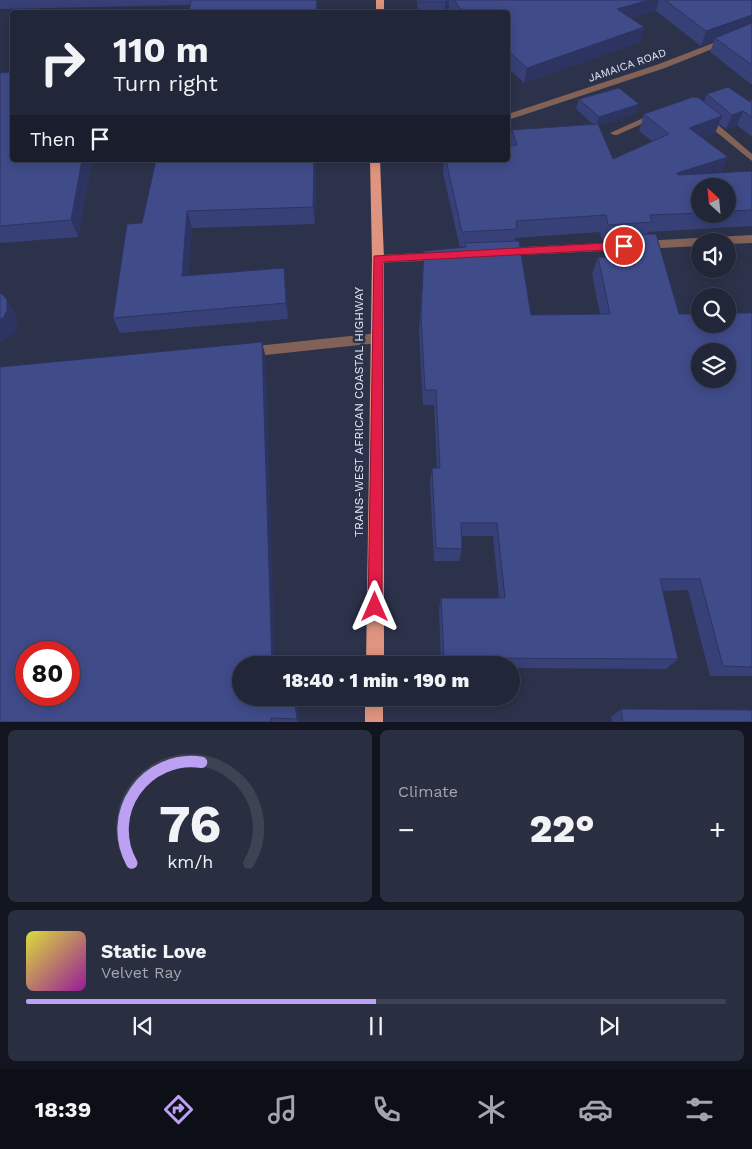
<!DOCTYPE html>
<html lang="en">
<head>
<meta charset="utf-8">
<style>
  :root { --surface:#212638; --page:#292e40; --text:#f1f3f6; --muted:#a2a5ae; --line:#3e4353; --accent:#bca0f2 }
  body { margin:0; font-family:"Work Sans",sans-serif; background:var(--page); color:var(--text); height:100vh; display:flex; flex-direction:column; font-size:19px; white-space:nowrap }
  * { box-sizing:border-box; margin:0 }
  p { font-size:16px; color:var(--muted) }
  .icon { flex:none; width:28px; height:28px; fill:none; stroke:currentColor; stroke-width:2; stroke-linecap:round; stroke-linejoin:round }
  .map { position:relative; height:722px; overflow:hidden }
  .sheet { display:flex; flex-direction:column; gap:8px; padding:8px; background:#12151f; flex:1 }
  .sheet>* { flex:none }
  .guide { position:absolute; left:10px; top:10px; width:500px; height:152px; border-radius:5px; box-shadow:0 2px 12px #0003,0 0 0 1px var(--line); background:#212638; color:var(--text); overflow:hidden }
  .needle { width:32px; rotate:334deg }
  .controls { position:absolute; left:691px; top:178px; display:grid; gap:10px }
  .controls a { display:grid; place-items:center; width:45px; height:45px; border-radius:50%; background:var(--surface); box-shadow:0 2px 12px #0003,0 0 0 1px var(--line); font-size:25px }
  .speed { position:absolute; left:15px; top:641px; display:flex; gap:10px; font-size:25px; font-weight:700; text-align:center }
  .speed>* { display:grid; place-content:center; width:65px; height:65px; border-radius:50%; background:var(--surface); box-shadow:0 2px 12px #0003,0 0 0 1px var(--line); line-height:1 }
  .speed .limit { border:8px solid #d22; background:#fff; color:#111 }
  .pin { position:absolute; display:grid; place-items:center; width:42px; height:42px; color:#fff; margin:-21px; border:2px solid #fff; border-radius:50%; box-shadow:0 1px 5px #0007 }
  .me { position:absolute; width:55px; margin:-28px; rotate:0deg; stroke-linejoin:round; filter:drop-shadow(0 0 4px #0008) }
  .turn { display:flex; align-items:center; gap:18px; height:105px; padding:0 20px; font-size:22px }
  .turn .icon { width:65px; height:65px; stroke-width:2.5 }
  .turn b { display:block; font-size:35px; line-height:42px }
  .then { display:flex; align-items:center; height:48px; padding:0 20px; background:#0003; gap:10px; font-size:19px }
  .big { font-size:38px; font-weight:800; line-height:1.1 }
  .sheet .card { flex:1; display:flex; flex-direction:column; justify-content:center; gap:8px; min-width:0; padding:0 18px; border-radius:8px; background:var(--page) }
  .sheet .dial { align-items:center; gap:0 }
  .dial svg { height:130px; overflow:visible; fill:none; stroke:var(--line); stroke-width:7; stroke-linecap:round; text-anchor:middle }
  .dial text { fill:var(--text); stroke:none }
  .song { display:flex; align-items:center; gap:15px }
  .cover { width:60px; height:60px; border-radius:8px; background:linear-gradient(135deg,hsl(60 70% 55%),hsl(300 70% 35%)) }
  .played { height:5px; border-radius:2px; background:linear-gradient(90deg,var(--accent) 50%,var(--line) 50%) }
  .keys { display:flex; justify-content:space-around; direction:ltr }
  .heat { display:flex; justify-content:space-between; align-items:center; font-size:28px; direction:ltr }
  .sheet .tiles { flex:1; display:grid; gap:8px; grid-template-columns:1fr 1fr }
  .card:last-child { grid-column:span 2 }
  .trip { position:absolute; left:232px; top:656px; width:288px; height:50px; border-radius:25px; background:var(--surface); box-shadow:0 2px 12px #0003,0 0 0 1px var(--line); font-weight:800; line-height:50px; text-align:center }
  .tab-bar { display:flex; height:80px; justify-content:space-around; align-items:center; background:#0d0f16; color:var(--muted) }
  .tab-bar .icon { width:35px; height:35px }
  .tab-bar .active { color:var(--accent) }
  .tab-bar b { font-size:22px; color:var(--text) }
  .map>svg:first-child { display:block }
</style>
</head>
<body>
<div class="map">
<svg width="752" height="722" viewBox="0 0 752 722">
  <rect width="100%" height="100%" fill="#2c324a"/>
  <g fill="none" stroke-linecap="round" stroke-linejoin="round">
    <path fill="#826156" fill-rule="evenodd" d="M650,115H653L657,117L617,135H614L610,133Z
      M704,118H710L752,154V161L704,122Z"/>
    <path fill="#826156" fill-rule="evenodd" d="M752,235V243L728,244V241H700V246L642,249L636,245L642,241Z
      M622,242L628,246L622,250L505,256L499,252L505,248Z
      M440,252L446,256L440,260L378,263L372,259L378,255Z
      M378,333L382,335L384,338L382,341L378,343L248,357L244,355L242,352L244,349L248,347Z"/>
    <path fill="#826156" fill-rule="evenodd" d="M752,28V33L665,68L508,120V114L659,64Z"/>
    <path fill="#de947e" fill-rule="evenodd" d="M376,0H384V12H376Z
      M370,160H380L384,259V665H366L372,259Z
      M365,698H383V722H365Z"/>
  </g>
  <path fill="#374077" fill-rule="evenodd" d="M0,0H318V12H189L190,5L0,9Z
    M417,0H752V85L710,52L714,41L701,46L656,11L630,18L644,27L640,42L524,83L508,68V12H418Z
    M0,73L92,160L78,237L0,243Z
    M707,94L750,102L752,98V137L737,125L726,129L719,124L715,133L702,138L728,157L720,173L752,171V226L648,232L647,234L679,314L752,313V676H710L688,590L662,591L678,659L666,669L511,668V665H441L439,609L441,598H499L493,536H461L462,549L459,561H434L430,482L432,468H437L434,405H423L419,332L423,268L460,248L443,173L444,160L509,145L512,130L594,125L576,109L579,99L636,113L598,126L613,159L652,141L639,131L644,114L704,102ZM700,186H728V214H700ZM600,232L602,241H609L605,253L606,258L598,257L592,274L600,314L531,315L515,241V238Z
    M156,160H316L315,224L192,228L188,276L284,268L286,284L288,319L120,333L113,318L142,223Z
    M266,358L241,698H296L300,722H0Z
    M621,709L752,722H612L611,717Z"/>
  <path fill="#2d3461" d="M317,0H318V12H316Z
    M448,0H449L448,12H445V2Z
    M649,0H659L656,11L613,23L617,9Z
    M752,15V27L715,38L714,41L701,46L706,31Z
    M644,27L640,42L524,83L527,68Z
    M639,104L636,113L596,127L599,117Z
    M743,111L737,125L726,129L732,115Z
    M722,116L715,133L683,145L689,128Z
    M728,157L720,173L671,190L677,173Z
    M82,160H92L78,237L71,220Z
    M314,160H316L315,224L313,207Z
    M187,211L192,228L187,293L182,276Z
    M284,268L286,284L288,319L286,303Z
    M7,300L17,316V326L14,333L7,339L0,343V320Z
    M262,342L266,358L275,665H272Z
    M294,698H296L300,722H298L297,719Z"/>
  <path fill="#404b8a" stroke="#2d3461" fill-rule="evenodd" d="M191,0H317L316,12H189Z
    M419,0H448L445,2H419Z
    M452,0H649L617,9L644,27L527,68L508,51V12H465L457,5L456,2Z
    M665,0H752V15L706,31Z
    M752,23V65L715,38Z
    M12,72V160H82L71,220L0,226V73Z
    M728,87L750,102L752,98V117L743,111L732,115L707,94Z
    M619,88L639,104L599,117L579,99Z
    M693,97L699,98L722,116L689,128L728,157L677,173L678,175L752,171V210L728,211V186H700V213L650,215L652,222L608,225L606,215L516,221L517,229L462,232L446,160H508V145H517L512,130L598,124L613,159L669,134L644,114Z
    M156,160H314L313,207L187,211L182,276L284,268L286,303L113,318L127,224L142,223Z
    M656,234L679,314H700V324H728V313H752V667L723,666L700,579H660L678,659L444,658L441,598H505L497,523H461L462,549L436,548L432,468H440L436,390H425L421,315L424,251L466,247L465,243L519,241L531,315L610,314L598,257L616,258L611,236ZM700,351H728V379H700Z
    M0,293L2,294L7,300V310L4,317L0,320Z
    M262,342L272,665H241V698H294L297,719L271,718V722H0V367ZM26,652H69V695H26Z
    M621,709L752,710V722H623Z"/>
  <path fill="#e11d48" stroke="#92132f" d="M624,242L629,246L624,249L383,262L382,607L380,612L375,614L370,612L368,607L374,256Z"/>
  <g text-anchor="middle" stroke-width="5" stroke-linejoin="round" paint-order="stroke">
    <g font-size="11" fill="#e3e8f8" stroke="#2c324a">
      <text transform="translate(627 65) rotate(-19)" y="4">JAMAICA ROAD</text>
    </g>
    <g font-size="12" fill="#e3e8f8" stroke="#2c324a">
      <text transform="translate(359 412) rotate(-90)" y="4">TRANS-WEST AFRICAN COASTAL HIGHWAY</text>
    </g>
  </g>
</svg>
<div class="controls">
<a><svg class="needle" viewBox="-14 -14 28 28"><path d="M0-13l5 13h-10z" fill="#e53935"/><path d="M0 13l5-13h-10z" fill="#a2a5ae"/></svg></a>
<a><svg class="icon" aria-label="sound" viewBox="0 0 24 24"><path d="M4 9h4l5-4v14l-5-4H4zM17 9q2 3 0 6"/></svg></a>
<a><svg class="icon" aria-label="search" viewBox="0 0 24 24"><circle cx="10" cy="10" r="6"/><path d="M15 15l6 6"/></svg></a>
<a><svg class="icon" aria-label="layers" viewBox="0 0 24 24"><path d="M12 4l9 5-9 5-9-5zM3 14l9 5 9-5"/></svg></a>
</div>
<div class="speed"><div class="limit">80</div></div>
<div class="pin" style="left:624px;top:246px;background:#d93025"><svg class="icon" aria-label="arrive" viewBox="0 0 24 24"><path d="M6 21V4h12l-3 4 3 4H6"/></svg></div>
<svg class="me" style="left:375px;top:607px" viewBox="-20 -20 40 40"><path d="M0-17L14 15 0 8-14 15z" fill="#e11d48" stroke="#fff" stroke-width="4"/></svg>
<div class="trip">18:40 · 1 min · 190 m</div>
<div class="guide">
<div class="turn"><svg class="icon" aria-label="right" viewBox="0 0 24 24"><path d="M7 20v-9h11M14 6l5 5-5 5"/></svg><div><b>110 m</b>Turn right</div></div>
<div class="then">Then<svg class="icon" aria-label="arrive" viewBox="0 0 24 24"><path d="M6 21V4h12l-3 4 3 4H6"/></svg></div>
</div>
</div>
<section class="sheet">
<div class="tiles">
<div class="card dial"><svg viewBox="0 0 100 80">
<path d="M14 69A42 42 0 1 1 86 69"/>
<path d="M14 69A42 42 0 0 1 57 7" stroke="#bca0f2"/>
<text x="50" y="56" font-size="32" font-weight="700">76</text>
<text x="50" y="72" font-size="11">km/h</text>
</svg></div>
<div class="card"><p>Climate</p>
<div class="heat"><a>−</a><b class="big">22°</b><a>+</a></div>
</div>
<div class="card">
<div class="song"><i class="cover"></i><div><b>Static Love</b><p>Velvet Ray</p></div></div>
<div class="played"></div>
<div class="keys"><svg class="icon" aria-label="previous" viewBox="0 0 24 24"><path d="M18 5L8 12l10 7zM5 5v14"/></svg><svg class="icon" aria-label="pause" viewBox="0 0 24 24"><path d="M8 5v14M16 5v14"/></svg><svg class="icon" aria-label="next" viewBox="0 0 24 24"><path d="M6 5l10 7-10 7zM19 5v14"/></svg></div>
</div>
</div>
</section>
<nav class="tab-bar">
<b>18:39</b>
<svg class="icon active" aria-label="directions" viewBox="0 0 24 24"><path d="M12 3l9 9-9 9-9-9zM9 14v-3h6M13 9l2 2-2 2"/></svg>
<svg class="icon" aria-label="music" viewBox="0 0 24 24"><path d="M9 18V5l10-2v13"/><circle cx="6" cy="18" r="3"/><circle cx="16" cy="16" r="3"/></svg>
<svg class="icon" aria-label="phone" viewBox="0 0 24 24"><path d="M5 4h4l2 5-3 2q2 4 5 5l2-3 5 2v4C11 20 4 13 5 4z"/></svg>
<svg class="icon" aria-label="climate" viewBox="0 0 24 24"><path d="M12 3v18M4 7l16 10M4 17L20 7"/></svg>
<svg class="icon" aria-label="car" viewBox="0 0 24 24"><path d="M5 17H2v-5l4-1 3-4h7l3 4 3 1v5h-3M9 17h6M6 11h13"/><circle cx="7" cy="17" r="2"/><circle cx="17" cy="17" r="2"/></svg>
<svg class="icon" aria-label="filters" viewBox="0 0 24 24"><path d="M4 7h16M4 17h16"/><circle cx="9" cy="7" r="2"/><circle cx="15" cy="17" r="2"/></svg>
</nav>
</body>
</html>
